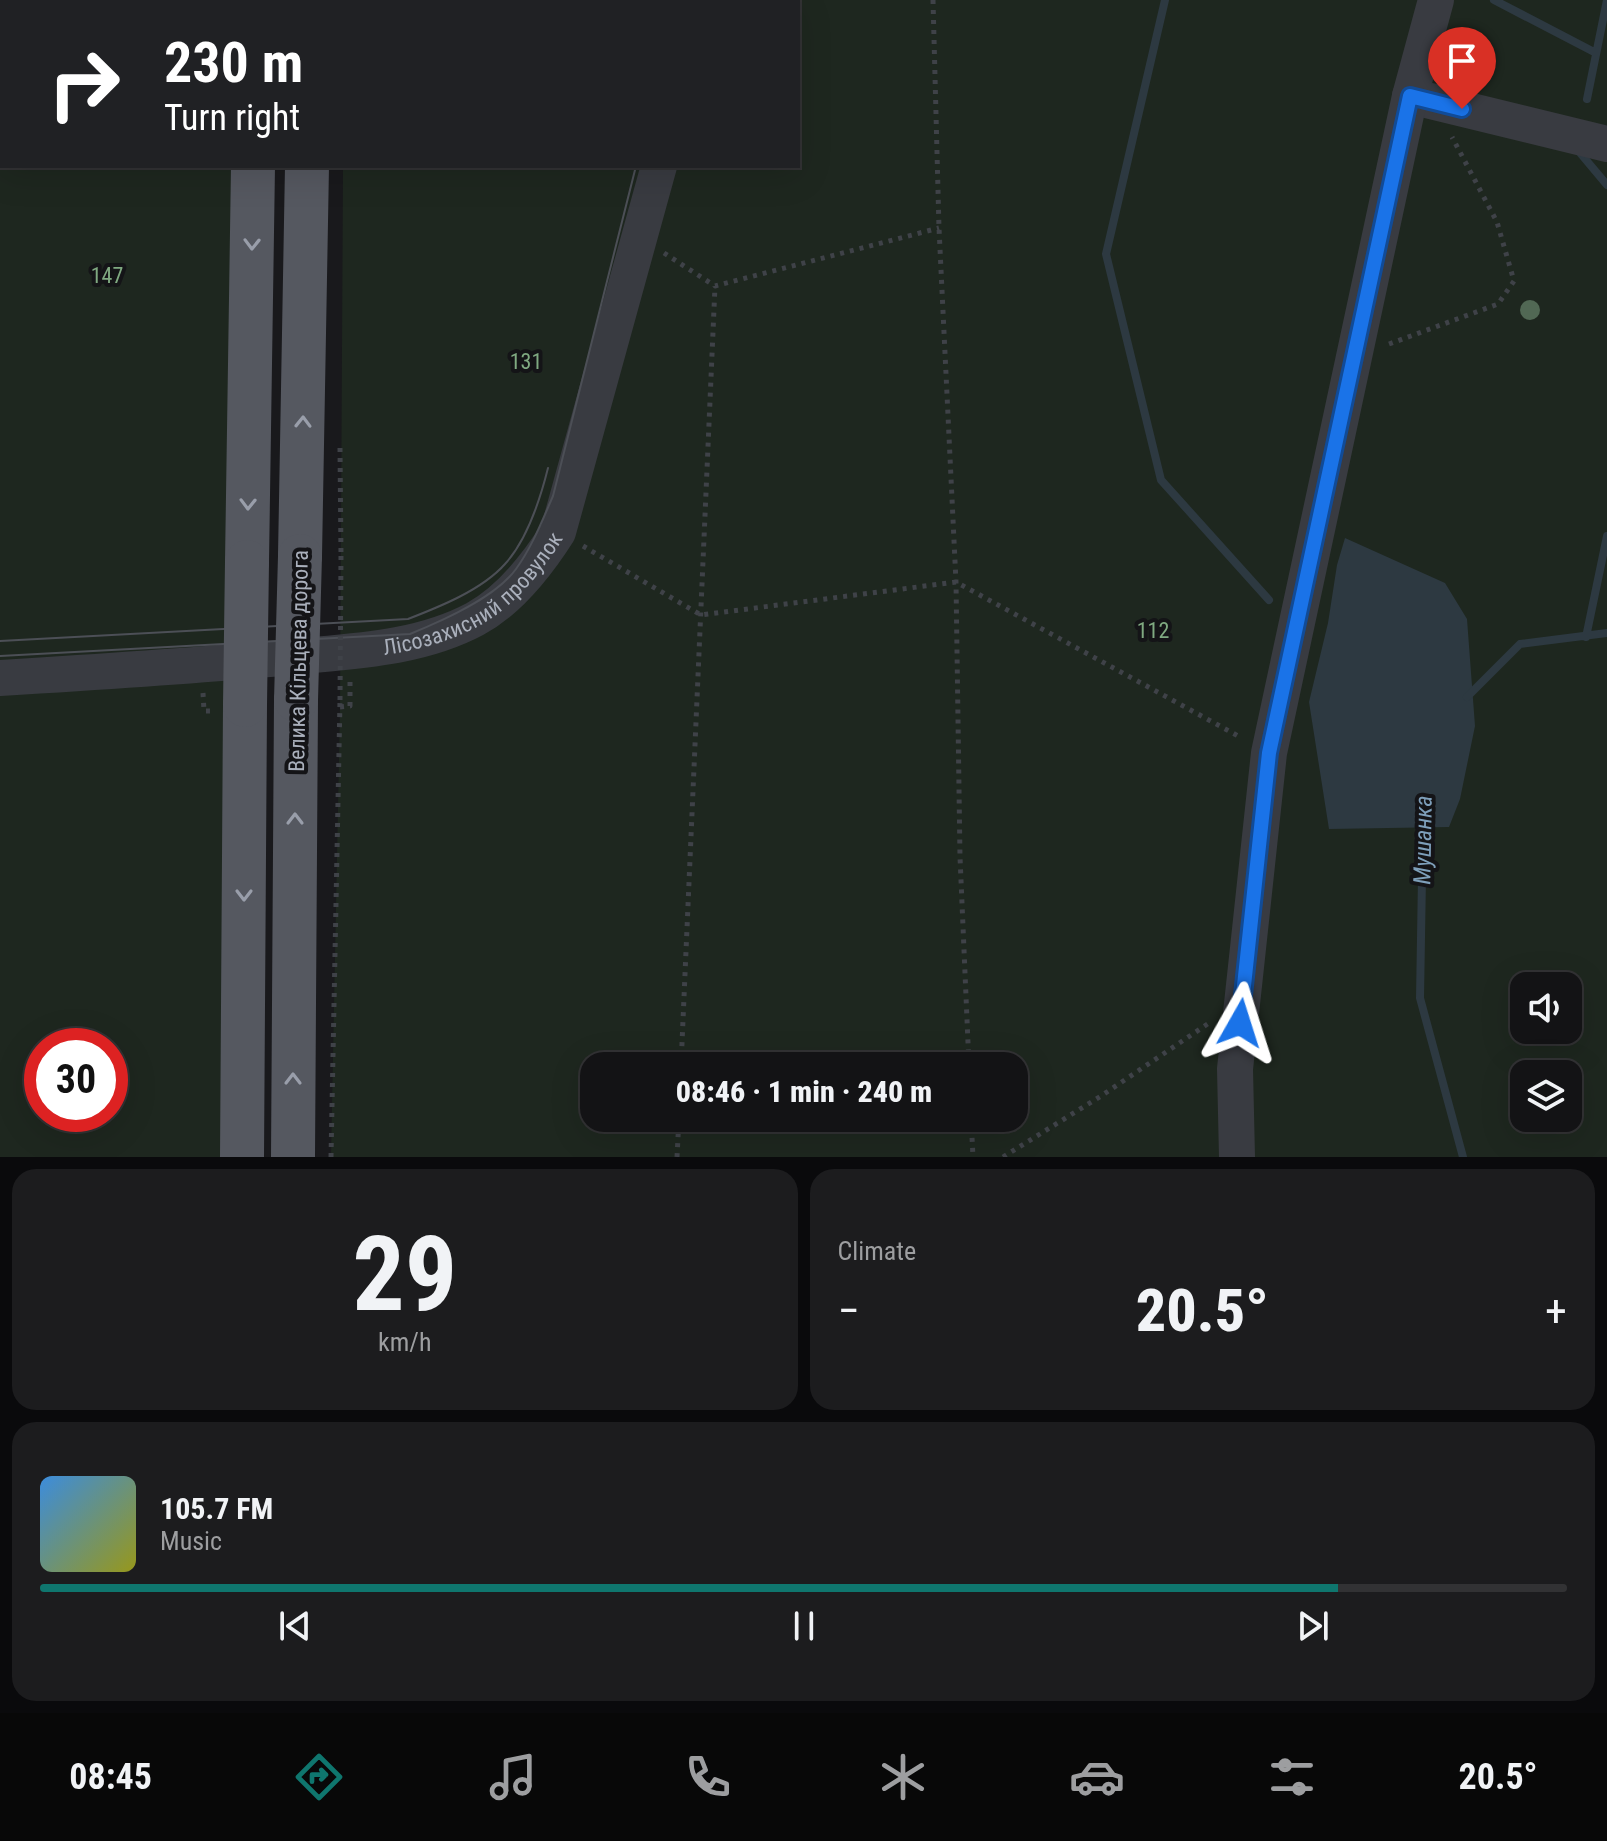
<!DOCTYPE html>
<html lang="en">
<head>
<meta charset="utf-8">
<style>
  :root { --surface:#131315; --page:#1c1c1e; --text:#f1f3f6; --muted:#9d9ea0; --line:#323234; --accent:#0f766e }
  body { margin:0; font-family:"Roboto Condensed",sans-serif; background:var(--page); color:var(--text); height:100vh; display:flex; flex-direction:column; font-size:30px; white-space:nowrap }
  * { box-sizing:border-box; margin:0 }
  p { font-size:26px; color:var(--muted) }
  .icon { flex:none; width:44px; height:44px; fill:none; stroke:currentColor; stroke-width:2; stroke-linecap:round; stroke-linejoin:round }
  .map { position:relative; height:1157px; overflow:hidden }
  .panel { display:flex; flex-direction:column; gap:12px; padding:12px; background:#0a0a0c; flex:1 }
  .panel>* { flex:none }
  .banner { position:absolute; left:0px; top:0px; width:800px; height:168px; box-shadow:0 8px 32px #0002,0 0 0 2px var(--line); background:#202124; color:#fff; overflow:hidden }
  .fabs { position:absolute; left:1510px; top:972px; display:grid; gap:16px }
  .fabs a { display:grid; place-items:center; width:72px; height:72px; border-radius:16px; background:var(--surface); box-shadow:0 8px 32px #0002,0 0 0 2px var(--line); font-size:40px }
  .speed { position:absolute; left:24px; top:1028px; display:flex; gap:16px; font-size:40px; font-weight:700; text-align:center }
  .speed>* { display:grid; place-content:center; width:104px; height:104px; border-radius:50%; background:var(--surface); box-shadow:0 8px 32px #0002,0 0 0 2px var(--line); line-height:1 }
  .speed .limit { border:12px solid #d22; background:#fff; color:#111 }
  .pin { position:absolute; display:grid; place-items:center; width:68px; height:68px; color:#fff; margin:-82px -34px; border-radius:50% 50% 50% 0; rotate:-45deg; box-shadow:0 0 8px #0007 }
  .pin .icon { rotate:45deg }
  .me { position:absolute; width:88px; margin:-44px; rotate:6deg; stroke-linejoin:round; filter:drop-shadow(0 0 6px #0008) }
  .turn { display:flex; align-items:center; gap:28px; height:168px; padding:0 32px; font-size:36px }
  .turn .icon { width:104px; height:104px; stroke-width:2.5 }
  .turn b { display:block; font-size:56px; line-height:68px }
  .big { font-size:60px; font-weight:800; line-height:1.1 }
  .panel .widget { flex:1; display:flex; flex-direction:column; justify-content:center; gap:12px; min-width:0; padding:0 28px; border-radius:24px; background:var(--page) }
  .panel .dial { align-items:center; gap:0 }
  .dial b { font-size:104px; line-height:1 }
  .song { display:flex; align-items:center; gap:24px }
  .cover { width:96px; height:96px; border-radius:12px; background:linear-gradient(135deg,hsl(210 70% 55%),hsl(60 70% 35%)) }
  .played { height:8px; border-radius:4px; background:linear-gradient(90deg,var(--accent) 85%,var(--line) 85%) }
  .keys { display:flex; justify-content:space-around; direction:ltr }
  .heat { display:flex; justify-content:space-between; align-items:center; font-size:44px; direction:ltr }
  .panel .tiles { flex:1; display:grid; gap:12px; grid-template-columns:1fr 1fr }
  .widget:last-child { grid-column:span 2 }
  .trip { position:absolute; left:580px; top:1052px; width:448px; height:80px; border-radius:24px; background:var(--surface); box-shadow:0 8px 32px #0002,0 0 0 2px var(--line); font-weight:800; line-height:80px; text-align:center }
  .tabs { display:flex; height:128px; justify-content:space-around; align-items:center; background:#080808; color:var(--muted) }
  .tabs .icon { width:56px; height:56px }
  .tabs .current { color:var(--accent) }
  .tabs b { font-size:36px; color:var(--text) }
  .map>svg:first-child { display:block }
</style>
</head>
<body>
<div class="map">
<svg width="1607" height="1157" viewBox="0 0 1607 1157">
  <rect width="100%" height="100%" fill="#19191c"/>
  <path fill="#1e271f" fill-rule="evenodd" d="M0,0H256L2,2V166H253L242,1157H0ZM42,1046H110V1114H42Z
    M340,0H1607V1157H331L340,707L343,166H798V2ZM1524,986H1568V1030H1524ZM594,1066H1014V1118H594ZM1524,1074H1568V1118H1524Z"/>
  <path fill="#2d3941" d="M1345,538L1445,583L1467,619L1475,726L1460,799L1449,827L1329,829L1309,702L1328,623L1337,565Z"/>
  <g fill="none" stroke-linecap="round" stroke-linejoin="round">
    <path stroke="#2d3941" stroke-width="8" d="M1165,0L1106,254L1161,480L1269,600
      M1494,0L1596,53
      M1587,99L1607,0
      M1581,154L1607,185
      M1586,637L1607,536
      M1467,697L1520,644L1607,633
      M1423,817L1420,998L1463,1157"/>
    <path stroke="#3f4248" stroke-width="5" stroke-dasharray="4 6" stroke-linecap="butt" d="M205,0L206,2
      M545,0V2
      M933,0L939,228L956,582L960,857L969,1066
      M520,2L522,0
      M664,253L715,286L939,228
      M1389,344L1498,304L1514,281L1497,222L1452,137
      M340,448L341,555
      M583,546L701,615L956,582L1240,737
      M203,693L204,711H212
      M340,707L350,706V681
      M681,1066L715,286
      M971,1118L973,1157
      M331,1157L340,700
      M677,1157L679,1118
      M1003,1157L1101,1096L1209,1023"/>
    <g stroke="#393b41" stroke-width="36">
      <path d="M703,2L704,0"/>
      <path d="M1410,96L1607,144"/>
      <path id="s1" d="M0,678C97,672 194,666 291,657C353,651 419,649 475,619C510,600 537,565 558,532L659,166"/>
      <path d="M1237,1157L1235,1069L1269,753L1410,96L1436,0"/>
    </g>
    <path stroke="#555860" stroke-width="44" d="M256,2V0
      M310,2V0
      M300,556L307,166
      M247,562L253,166
      M242,1157L245,705
      M293,1157L296,700"/>
    <path stroke="#4c4f56" stroke-width="2" d="M678,2L679,0
      M0,641L408,619C439,607 482,590 505,564C527,540 540,500 548,468
      M0,656L410,634C442,621 495,598 516,569C532,547 542,521 553,496L636,166"/>
    <path stroke="#3f4248" stroke-width="5" stroke-dasharray="4 6" stroke-linecap="butt" d="M340,700L341,555"/>
    <path stroke="#555860" stroke-width="44" d="M296,700L300,556
      M245,705L247,562"/>
  </g>
  <circle fill="#516854" cx="1530" cy="310" r="10"/>
  <defs><path id="oneway-chevron" d="M-2-3.5L2.5 0L-2 3.5" fill="none" stroke-width="1.6" stroke-linecap="round" stroke-linejoin="round" transform="scale(2)"/></defs>
  <g stroke="#999eaa">
    <use href="#oneway-chevron" transform="translate(252 244) rotate(91)"/>
    <use href="#oneway-chevron" transform="translate(303 422) rotate(-89)"/>
    <use href="#oneway-chevron" transform="translate(248 504) rotate(91)"/>
    <use href="#oneway-chevron" transform="translate(295 819) rotate(-90)"/>
    <use href="#oneway-chevron" transform="translate(244 895) rotate(90)"/>
    <use href="#oneway-chevron" transform="translate(293 1079) rotate(-90)"/>
  </g>
  <g fill="none" stroke-linecap="round" stroke-linejoin="round">
    <defs>
      <path id="route" d="M1240,1023L1269,753L1410,96L1462,109"/>
    </defs>
    <use href="#route" stroke="#114b97" stroke-width="20"/>
    <use href="#route" stroke="#1a73e8" stroke-width="14"/>
  </g>
  <g text-anchor="middle" stroke-width="8" stroke-linejoin="round" paint-order="stroke">
    <g font-size="22" fill="#7fa981" stroke="#141417">
      <text x="107" y="283">147</text>
      <text x="526" y="369">131</text>
      <text x="1153" y="638">112</text>
    </g>
    <g font-size="22" fill="#aab0bc" stroke="#141417">
      <text dy="8" stroke="none"><textPath href="#s1" startOffset="492">Лісозахисний провулок</textPath></text>
      <text transform="translate(298 661) rotate(-89)" y="8">Велика Кільцева дорога</text>
    </g>
    <g font-size="24" font-style="italic" fill="#7e9fba" stroke="#141417">
      <text transform="translate(1423 840) rotate(-89)" y="8">Мушанка</text>
    </g>
  </g>
</svg>
<div class="fabs">
<a><svg class="icon" aria-label="sound" viewBox="0 0 24 24"><path d="M4 9h4l5-4v14l-5-4H4zM17 9q2 3 0 6"/></svg></a>
<a><svg class="icon" aria-label="layers" viewBox="0 0 24 24"><path d="M12 4l9 5-9 5-9-5zM3 14l9 5 9-5"/></svg></a>
</div>
<div class="speed"><div class="limit">30</div></div>
<div class="pin" style="left:1462px;top:109px;background:#d93025"><svg class="icon" aria-label="arrive" viewBox="0 0 24 24"><path d="M6 21V4h12l-3 4 3 4H6"/></svg></div>
<svg class="me" style="left:1240px;top:1023px" viewBox="-20 -20 40 40"><path d="M0-17L14 15 0 8-14 15z" fill="#1a73e8" stroke="#fff" stroke-width="4"/></svg>
<div class="trip">08:46 · 1 min · 240 m</div>
<div class="banner">
<div class="turn"><svg class="icon" aria-label="right" viewBox="0 0 24 24"><path d="M7 20v-9h11M14 6l5 5-5 5"/></svg><div><b>230 m</b>Turn right</div></div>
</div>
</div>
<section class="panel">
<div class="tiles">
<div class="widget dial"><b>29</b><p>km/h</p></div>
<div class="widget"><p>Climate</p>
<div class="heat"><a>−</a><b class="big">20.5°</b><a>+</a></div>
</div>
<div class="widget">
<div class="song"><i class="cover"></i><div><b>105.7 FM</b><p>Music</p></div></div>
<div class="played"></div>
<div class="keys"><svg class="icon" aria-label="previous" viewBox="0 0 24 24"><path d="M18 5L8 12l10 7zM5 5v14"/></svg><svg class="icon" aria-label="pause" viewBox="0 0 24 24"><path d="M8 5v14M16 5v14"/></svg><svg class="icon" aria-label="next" viewBox="0 0 24 24"><path d="M6 5l10 7-10 7zM19 5v14"/></svg></div>
</div>
</div>
</section>
<nav class="tabs">
<b>08:45</b>
<svg class="icon current" aria-label="directions" viewBox="0 0 24 24"><path d="M12 3l9 9-9 9-9-9zM9 14v-3h6M13 9l2 2-2 2"/></svg>
<svg class="icon" aria-label="music" viewBox="0 0 24 24"><path d="M9 18V5l10-2v13"/><circle cx="6" cy="18" r="3"/><circle cx="16" cy="16" r="3"/></svg>
<svg class="icon" aria-label="phone" viewBox="0 0 24 24"><path d="M5 4h4l2 5-3 2q2 4 5 5l2-3 5 2v4C11 20 4 13 5 4z"/></svg>
<svg class="icon" aria-label="climate" viewBox="0 0 24 24"><path d="M12 3v18M4 7l16 10M4 17L20 7"/></svg>
<svg class="icon" aria-label="car" viewBox="0 0 24 24"><path d="M5 17H2v-5l4-1 3-4h7l3 4 3 1v5h-3M9 17h6M6 11h13"/><circle cx="7" cy="17" r="2"/><circle cx="17" cy="17" r="2"/></svg>
<svg class="icon" aria-label="filters" viewBox="0 0 24 24"><path d="M4 7h16M4 17h16"/><circle cx="9" cy="7" r="2"/><circle cx="15" cy="17" r="2"/></svg>
<b>20.5°</b>
</nav>
</body>
</html>
